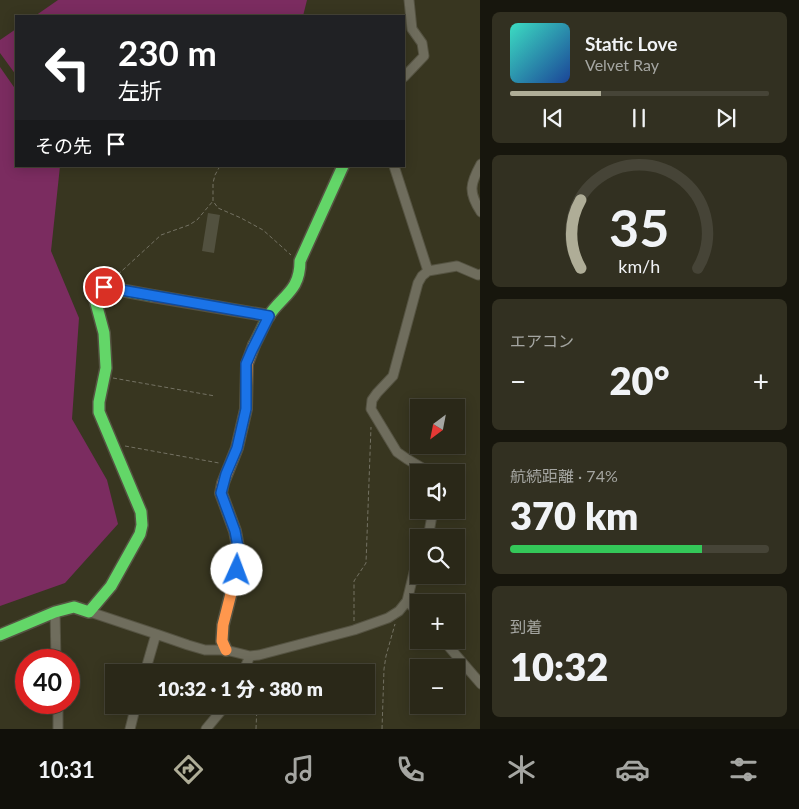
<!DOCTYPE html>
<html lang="ja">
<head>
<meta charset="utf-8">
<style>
  :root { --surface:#2a2818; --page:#323021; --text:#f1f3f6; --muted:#a5a6a2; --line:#464437; --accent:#afad97 }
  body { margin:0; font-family:Lato,"Noto Sans JP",sans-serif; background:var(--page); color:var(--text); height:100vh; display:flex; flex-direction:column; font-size:19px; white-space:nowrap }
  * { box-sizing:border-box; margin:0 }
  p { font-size:16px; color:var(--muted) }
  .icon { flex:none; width:28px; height:28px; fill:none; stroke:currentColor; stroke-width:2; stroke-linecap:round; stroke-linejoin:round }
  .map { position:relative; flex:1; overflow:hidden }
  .drawer { display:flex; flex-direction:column; gap:12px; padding:12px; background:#17160d; width:319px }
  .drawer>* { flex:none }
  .guide { position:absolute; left:15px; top:15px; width:390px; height:152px; border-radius:0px; box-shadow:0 2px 12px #0003,0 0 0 1px var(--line); background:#202124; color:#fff; overflow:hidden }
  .needle { width:32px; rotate:212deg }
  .buttons { position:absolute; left:410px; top:399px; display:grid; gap:10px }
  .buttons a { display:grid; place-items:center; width:55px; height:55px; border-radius:0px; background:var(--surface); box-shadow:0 2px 12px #0003,0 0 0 1px var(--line); font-size:25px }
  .speed { position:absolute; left:15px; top:649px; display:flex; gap:10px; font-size:25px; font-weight:700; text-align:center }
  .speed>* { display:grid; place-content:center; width:65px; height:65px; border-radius:50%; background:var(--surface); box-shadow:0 2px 12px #0003,0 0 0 1px var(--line); line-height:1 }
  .speed .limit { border:8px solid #d22; background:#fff; color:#111 }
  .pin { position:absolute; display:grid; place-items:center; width:42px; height:42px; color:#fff; margin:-21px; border:2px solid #fff; border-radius:50%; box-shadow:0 1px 5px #0007 }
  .me { position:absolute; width:55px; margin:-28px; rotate:2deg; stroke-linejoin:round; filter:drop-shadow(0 0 4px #0008) }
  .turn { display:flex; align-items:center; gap:18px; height:105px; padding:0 20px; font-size:22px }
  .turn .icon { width:65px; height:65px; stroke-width:2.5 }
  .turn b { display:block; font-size:35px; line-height:42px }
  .then { display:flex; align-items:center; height:48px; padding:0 20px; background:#0003; gap:10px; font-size:19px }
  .big { font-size:38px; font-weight:800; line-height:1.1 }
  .drawer .widget { flex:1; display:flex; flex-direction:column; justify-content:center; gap:8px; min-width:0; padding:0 18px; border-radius:8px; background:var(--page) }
  .drawer .dial { align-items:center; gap:0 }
  .dial svg { height:130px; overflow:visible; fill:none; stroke:var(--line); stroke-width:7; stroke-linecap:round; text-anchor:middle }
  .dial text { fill:var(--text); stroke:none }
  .song { display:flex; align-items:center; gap:15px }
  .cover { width:60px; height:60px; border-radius:8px; background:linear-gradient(135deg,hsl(170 70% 55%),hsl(220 70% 35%)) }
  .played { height:5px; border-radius:2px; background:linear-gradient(90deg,var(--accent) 35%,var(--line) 35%) }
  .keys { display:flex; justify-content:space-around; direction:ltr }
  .heat { display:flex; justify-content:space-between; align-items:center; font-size:28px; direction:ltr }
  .charge { height:8px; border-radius:4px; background:linear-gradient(90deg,#34c759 74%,var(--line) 0) }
  .trip { position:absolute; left:105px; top:664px; width:270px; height:50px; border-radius:0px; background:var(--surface); box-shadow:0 2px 12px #0003,0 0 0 1px var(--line); font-weight:800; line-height:50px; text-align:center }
  .tabs { display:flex; height:80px; justify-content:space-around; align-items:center; background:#11100a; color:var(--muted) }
  .tabs .icon { width:35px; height:35px }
  .tabs .on { color:var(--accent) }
  .tabs b { font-size:22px; color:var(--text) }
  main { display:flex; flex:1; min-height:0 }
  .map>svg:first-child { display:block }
</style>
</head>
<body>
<main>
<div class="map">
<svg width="481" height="729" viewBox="0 0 481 729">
  <rect width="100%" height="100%" fill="#383620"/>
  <path fill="#7b2c60" d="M58,0H307L303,16H35Z
    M16,29V75L0,53V40Z
    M0,67L16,90V166H60L51,251L79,318L72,419L107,480L118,524L65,583L0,606Z"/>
  <path fill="#52513f" d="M208,213L220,215L214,253L202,251Z"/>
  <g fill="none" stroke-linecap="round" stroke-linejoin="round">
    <defs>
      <path id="street" d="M404,77L424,56L422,43L412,29L409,0
        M481,164C470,184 468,192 481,212
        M394,166L428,271
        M427,472L424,469L407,459L397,452L371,409L372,400L377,393L393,376L418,283L422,276L428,271L457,266L478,275L481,274
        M428,538L433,510
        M407,601L419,613
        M84,610L156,634
        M55,612L56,660
        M443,640L481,684
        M250,656L259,655L354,630L388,618L399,611L407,601L416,564L419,559
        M145,672L156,634L188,645L205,650H226L250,656L243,672
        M58,702V729
        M130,729L136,705
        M206,729L226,705"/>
      <path id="fast" d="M254,345C259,336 263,326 268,317C282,295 300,292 300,261L343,166
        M0,635L55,612L74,607L89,612L111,586L140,534L142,525L141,512L99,412V402L106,368L104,333L93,292L104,287L153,296"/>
      <path id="slow" d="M226,650L222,641L223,625L237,570L239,552L235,531L221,493L223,483L237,448L246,409L247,364L254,345"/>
      <path id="jam" d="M153,296L269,316"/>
    </defs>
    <use href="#street" stroke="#555342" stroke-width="11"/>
    <use href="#fast" stroke="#555342" stroke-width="14"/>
    <use href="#slow" stroke="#555342" stroke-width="14"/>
    <use href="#jam" stroke="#555342" stroke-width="14"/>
    <path stroke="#747263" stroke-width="1" stroke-dasharray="4 2.5" stroke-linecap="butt" d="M220,166L215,175L213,183V201L218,208L241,218L263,230L291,255
      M113,279L161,235L189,225L197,220L213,201
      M113,378L215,396
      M125,446L219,463
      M354,621V581L366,563L371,427
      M258,672L259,663
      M256,729L257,705
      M382,729L384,669L386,656L395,624"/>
    <use href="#street" stroke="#6f6d5d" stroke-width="9"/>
    <use href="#fast" stroke="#63d668" stroke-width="11"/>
    <use href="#slow" stroke="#ff974d" stroke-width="11"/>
    <use href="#jam" stroke="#b3261e" stroke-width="11"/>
  </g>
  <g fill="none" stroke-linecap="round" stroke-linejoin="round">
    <defs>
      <path id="route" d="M104,287L269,316L252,350L246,364V409L237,448L226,474L221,493L235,531L239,552L237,570"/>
    </defs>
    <use href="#route" stroke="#114b97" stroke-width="12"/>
    <use href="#route" stroke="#1a73e8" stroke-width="9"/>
  </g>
</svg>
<div class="buttons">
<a><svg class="needle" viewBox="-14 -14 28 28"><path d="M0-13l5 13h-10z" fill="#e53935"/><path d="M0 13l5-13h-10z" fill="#a5a6a2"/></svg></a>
<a><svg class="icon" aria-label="sound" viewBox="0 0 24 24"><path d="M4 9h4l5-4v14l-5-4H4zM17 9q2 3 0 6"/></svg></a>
<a><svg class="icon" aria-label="search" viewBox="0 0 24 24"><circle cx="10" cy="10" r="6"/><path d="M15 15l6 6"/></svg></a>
<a>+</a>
<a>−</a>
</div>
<div class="speed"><div class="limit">40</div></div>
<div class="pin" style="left:104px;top:287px;background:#d93025"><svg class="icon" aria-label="arrive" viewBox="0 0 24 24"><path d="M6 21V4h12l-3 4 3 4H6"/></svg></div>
<svg class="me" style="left:237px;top:570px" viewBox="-20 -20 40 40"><circle r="19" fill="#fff"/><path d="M0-13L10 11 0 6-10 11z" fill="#1a73e8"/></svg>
<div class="trip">10:32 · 1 分 · 380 m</div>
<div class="guide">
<div class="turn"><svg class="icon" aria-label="left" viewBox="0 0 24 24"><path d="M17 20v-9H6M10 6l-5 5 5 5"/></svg><div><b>230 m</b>左折</div></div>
<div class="then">その先<svg class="icon" aria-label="arrive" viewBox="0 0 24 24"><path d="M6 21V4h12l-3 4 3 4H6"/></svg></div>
</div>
</div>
<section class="drawer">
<div class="widget">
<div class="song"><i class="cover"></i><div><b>Static Love</b><p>Velvet Ray</p></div></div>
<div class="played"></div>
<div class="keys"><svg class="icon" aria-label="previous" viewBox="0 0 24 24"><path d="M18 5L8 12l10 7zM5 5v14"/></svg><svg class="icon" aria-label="pause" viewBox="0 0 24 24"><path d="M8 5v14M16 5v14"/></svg><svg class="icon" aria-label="next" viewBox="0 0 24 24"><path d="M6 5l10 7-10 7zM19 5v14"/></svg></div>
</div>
<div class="widget dial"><svg viewBox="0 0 100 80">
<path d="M14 69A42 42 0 1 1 86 69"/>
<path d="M14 69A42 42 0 0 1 14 27" stroke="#afad97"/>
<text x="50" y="56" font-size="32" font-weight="700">35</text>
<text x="50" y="72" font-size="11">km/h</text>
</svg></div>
<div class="widget"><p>エアコン</p>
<div class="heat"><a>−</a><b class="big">20°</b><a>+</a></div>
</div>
<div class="widget"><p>航続距離 · 74%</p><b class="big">370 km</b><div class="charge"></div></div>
<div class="widget"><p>到着</p><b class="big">10:32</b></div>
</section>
</main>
<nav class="tabs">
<b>10:31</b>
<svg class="icon on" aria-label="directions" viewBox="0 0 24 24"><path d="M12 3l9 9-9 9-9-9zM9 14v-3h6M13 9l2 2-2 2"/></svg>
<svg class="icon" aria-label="music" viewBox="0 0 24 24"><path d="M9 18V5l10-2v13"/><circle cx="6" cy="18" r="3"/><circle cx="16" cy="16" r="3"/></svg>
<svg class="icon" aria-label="phone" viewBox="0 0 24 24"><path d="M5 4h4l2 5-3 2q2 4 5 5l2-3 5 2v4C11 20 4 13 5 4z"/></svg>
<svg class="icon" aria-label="climate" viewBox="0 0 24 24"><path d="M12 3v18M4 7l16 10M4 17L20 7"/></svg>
<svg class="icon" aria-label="car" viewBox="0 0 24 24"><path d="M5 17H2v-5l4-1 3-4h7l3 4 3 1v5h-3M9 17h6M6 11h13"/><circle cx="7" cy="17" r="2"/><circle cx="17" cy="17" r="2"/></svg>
<svg class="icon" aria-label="filters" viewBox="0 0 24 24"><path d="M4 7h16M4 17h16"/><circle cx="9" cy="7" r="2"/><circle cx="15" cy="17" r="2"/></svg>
</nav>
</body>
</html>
